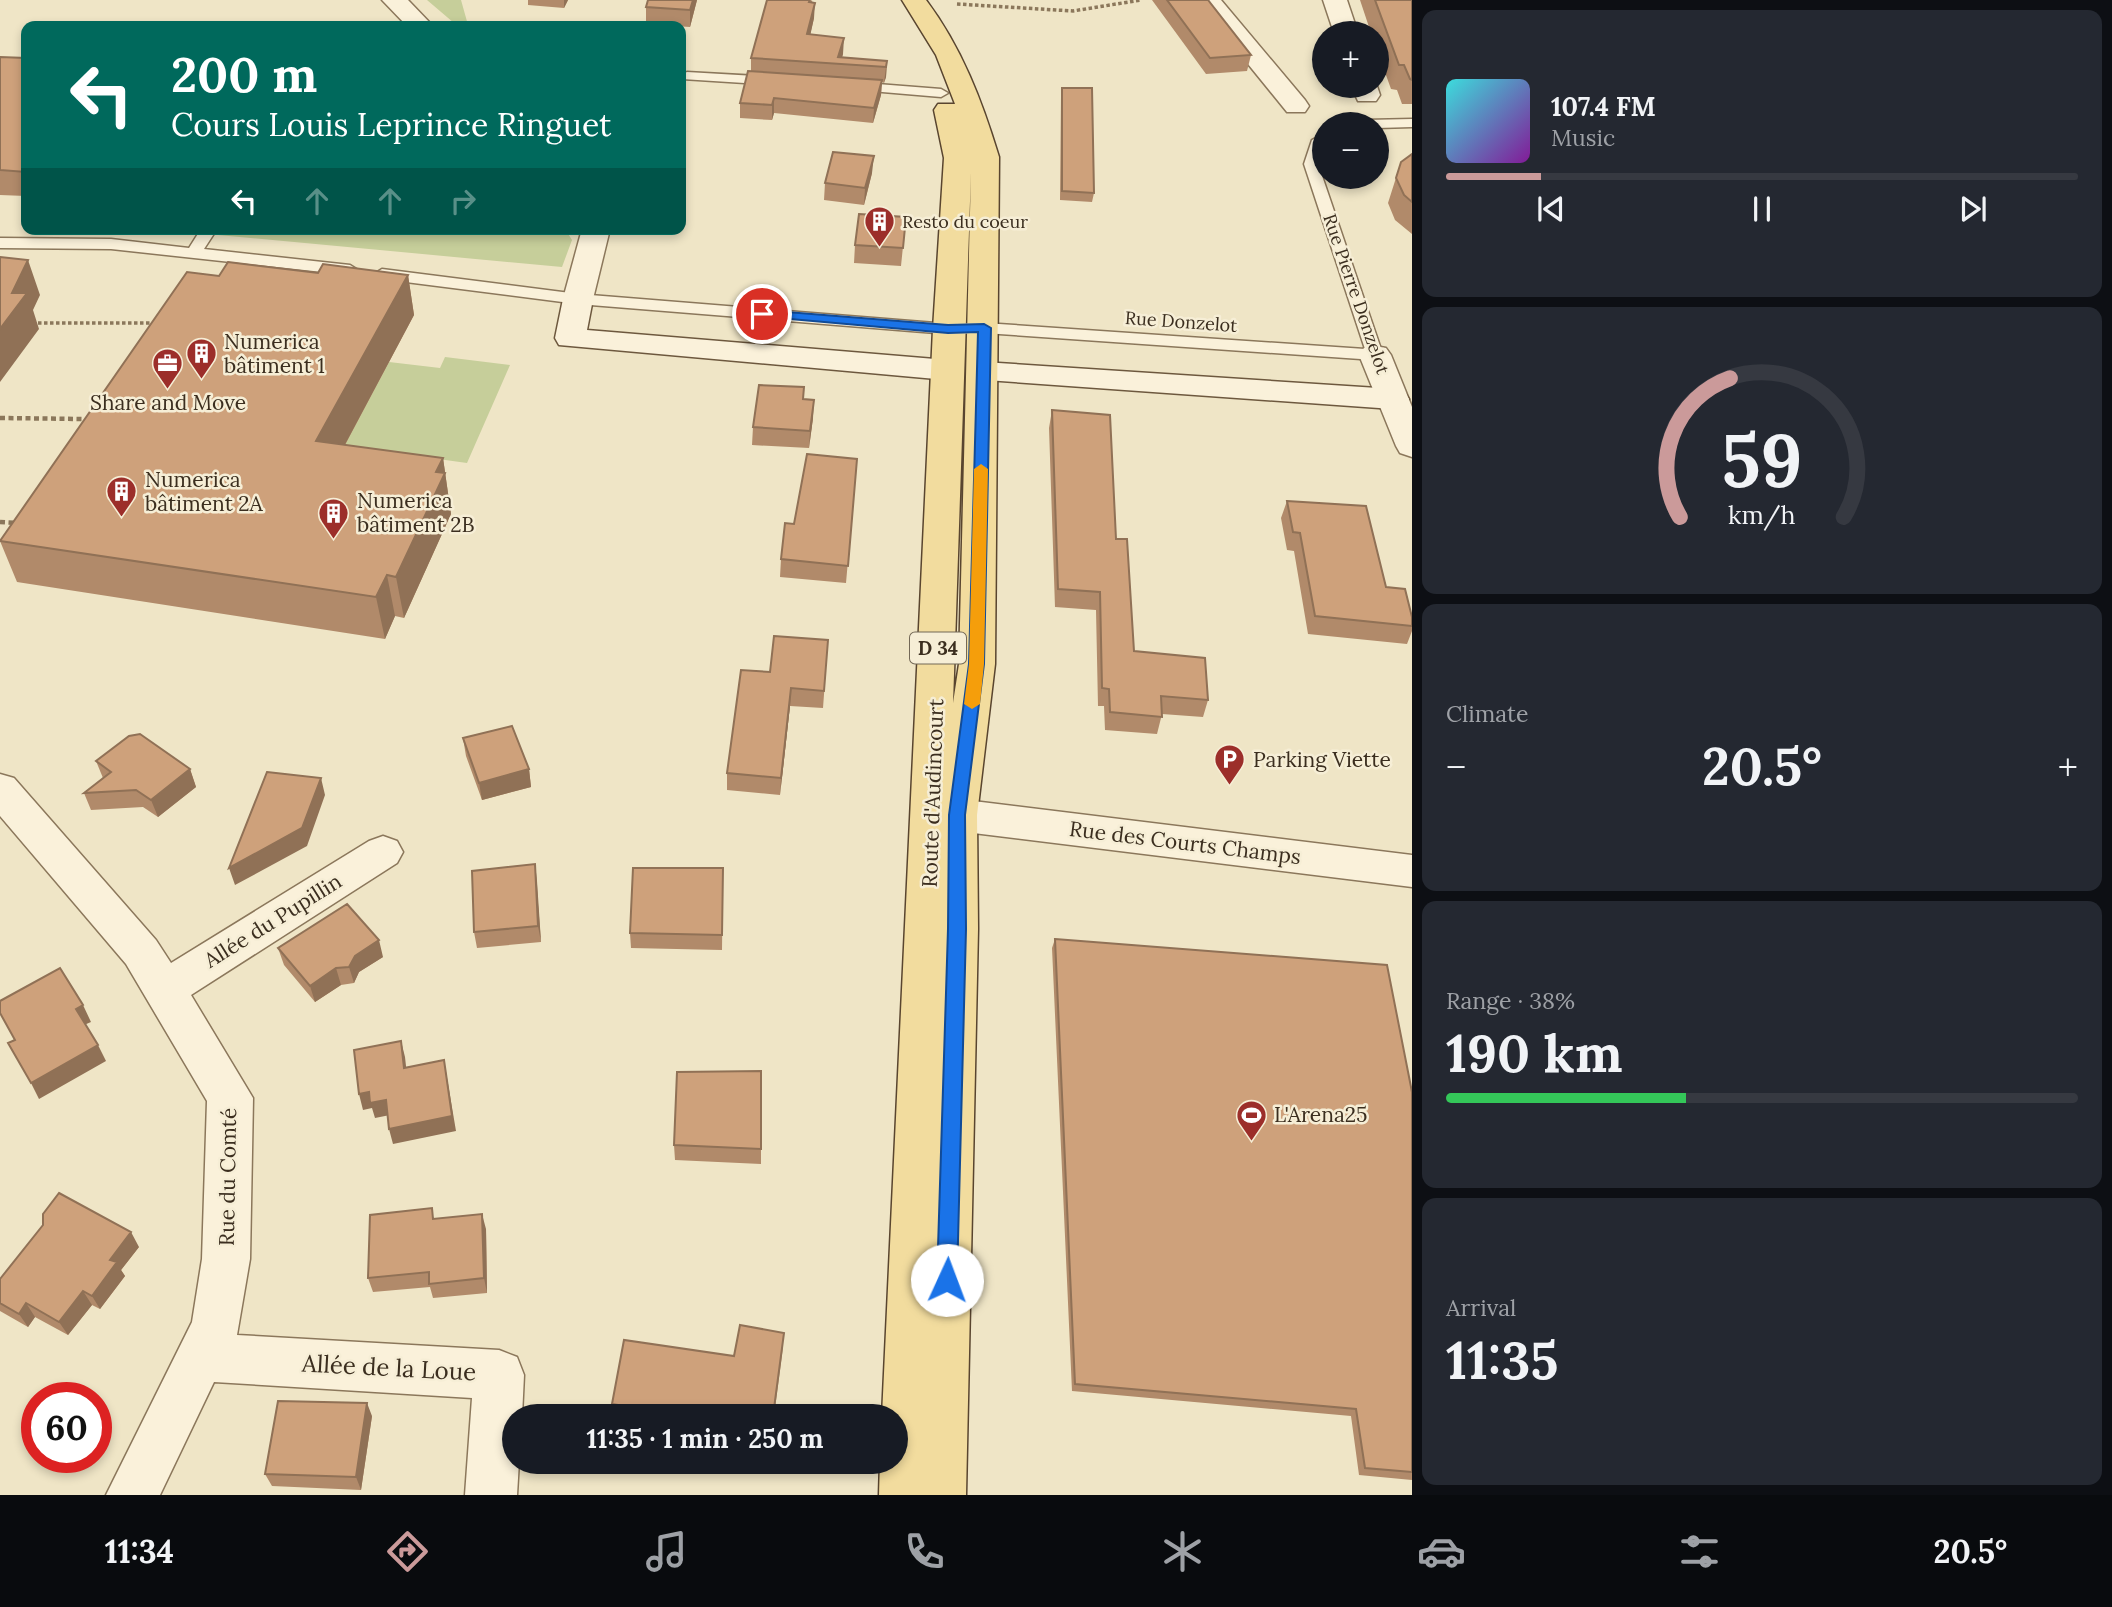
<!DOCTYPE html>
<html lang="en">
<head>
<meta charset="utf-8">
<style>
  :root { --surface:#171b24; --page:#242831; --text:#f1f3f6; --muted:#9ea1a6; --line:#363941; --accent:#cb9a9a }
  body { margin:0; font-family:Lora,serif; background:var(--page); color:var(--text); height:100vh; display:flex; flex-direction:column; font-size:26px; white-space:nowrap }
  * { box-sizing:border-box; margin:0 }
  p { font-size:23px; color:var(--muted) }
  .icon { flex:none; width:38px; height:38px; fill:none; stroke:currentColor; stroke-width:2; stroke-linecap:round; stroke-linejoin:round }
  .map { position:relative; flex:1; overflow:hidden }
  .sheet { display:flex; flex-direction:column; gap:10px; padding:10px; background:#0d0f14; width:700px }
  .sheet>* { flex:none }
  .banner { position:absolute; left:21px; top:21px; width:665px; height:214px; border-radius:14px; box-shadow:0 4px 10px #0003; background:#00695c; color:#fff; overflow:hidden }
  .tools { position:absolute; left:1312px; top:21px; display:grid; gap:14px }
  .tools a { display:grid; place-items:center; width:77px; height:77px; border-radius:50%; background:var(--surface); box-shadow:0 4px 10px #0003; font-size:35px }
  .speed { position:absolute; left:21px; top:1382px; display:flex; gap:14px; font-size:35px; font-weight:700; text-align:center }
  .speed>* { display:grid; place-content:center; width:91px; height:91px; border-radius:50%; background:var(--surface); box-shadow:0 4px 10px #0003; line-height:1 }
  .speed .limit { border:10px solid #d22; background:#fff; color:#111 }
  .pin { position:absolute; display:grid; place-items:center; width:60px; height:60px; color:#fff; margin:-30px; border:4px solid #fff; border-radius:50%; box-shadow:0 2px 7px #0007 }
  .me { position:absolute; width:77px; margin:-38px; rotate:2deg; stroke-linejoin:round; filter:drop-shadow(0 0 5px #0008) }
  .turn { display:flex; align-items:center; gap:24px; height:147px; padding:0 35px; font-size:32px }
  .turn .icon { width:91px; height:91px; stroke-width:2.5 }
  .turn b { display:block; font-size:49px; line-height:60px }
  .lanes { display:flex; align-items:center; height:66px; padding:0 35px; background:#0003; justify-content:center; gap:35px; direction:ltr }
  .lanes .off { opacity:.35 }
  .big { font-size:52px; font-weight:700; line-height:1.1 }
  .sheet .widget { flex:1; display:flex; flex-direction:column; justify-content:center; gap:10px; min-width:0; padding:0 24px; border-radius:14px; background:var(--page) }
  .sheet .dial { align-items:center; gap:0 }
  .dial svg { height:182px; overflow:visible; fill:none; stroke:var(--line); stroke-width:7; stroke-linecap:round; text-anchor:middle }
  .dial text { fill:var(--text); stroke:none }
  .song { display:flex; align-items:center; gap:21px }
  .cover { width:84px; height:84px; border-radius:10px; background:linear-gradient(135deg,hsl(180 70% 55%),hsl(290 70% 35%)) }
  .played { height:7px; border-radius:4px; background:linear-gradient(90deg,var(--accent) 15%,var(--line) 15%) }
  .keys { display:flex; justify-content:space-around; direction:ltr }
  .heat { display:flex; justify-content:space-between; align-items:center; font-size:38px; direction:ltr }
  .charge { height:10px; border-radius:5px; background:linear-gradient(90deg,#34c759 38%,var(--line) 0) }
  .trip { position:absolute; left:502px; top:1404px; width:406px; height:70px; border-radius:35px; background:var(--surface); box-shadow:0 4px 10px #0003; font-weight:700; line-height:70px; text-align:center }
  .tab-bar { display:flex; height:112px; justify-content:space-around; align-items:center; background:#090b0e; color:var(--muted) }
  .tab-bar .icon { width:49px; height:49px }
  .tab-bar .active { color:var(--accent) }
  .tab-bar b { font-size:32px; color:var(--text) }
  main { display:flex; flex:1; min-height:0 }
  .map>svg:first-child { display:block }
</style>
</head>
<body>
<main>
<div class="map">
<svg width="1412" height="1495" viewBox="0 0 1412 1495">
  <rect width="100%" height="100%" fill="#efe5c6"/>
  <path fill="#c6ce9a" d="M427,0H461L468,25L454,23Z
    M221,229H565L572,240L562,267L218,235Z
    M445,357L510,365L467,463L344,446L389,362L440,368Z"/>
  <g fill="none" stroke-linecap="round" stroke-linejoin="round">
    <defs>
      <path id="lane" d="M416,18L423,22L421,25L391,26Z
        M687,72L775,77L782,81L775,85L682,79L681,75Z
        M852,82L941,89L948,93L941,97L847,89L845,86Z
        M1412,119V127L1377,128V124H1359L1366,120Z
        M1325,133L1318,164L1383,355L1375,360L984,333L948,334L578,304L382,279L374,274L382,269L578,294L948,324L984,323L1365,349L1304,164L1312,140Z
        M201,229H217L204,249L350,265L358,270L350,275L111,249L0,248V238L111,239L189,248Z"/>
      <path id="street" d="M382,0H408L433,26H407Z
        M1196,0H1221L1305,100L1309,106L1305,112H1287Z
        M1323,0H1347L1358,33H1334Z
        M1351,86H1377L1380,95L1376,101H1358Z
        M582,229H610L593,299L589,305L578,308L567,305L563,299Z
        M1375,346L1386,348L1391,355L1412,407V457L1400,453L1396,446L1359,355L1364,348Z
        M0,774L14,778L156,940L171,963L369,841L383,836L397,841L403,852L397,863L191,995L253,1098L250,1259L237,1335L499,1350L517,1357L524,1375L522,1416H514V1461H519L517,1495H465L472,1398L214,1382L160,1495H106L192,1322L202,1259L207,1101L126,964L0,816Z
        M957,799L1412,855V887L957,831L943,826L937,815L943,804Z"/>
      <path id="secondary" d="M578,290L589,293L593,299L587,330L947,360L958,363L963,370L958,377L947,380L559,345L555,338L563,299L567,293Z
        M983,362L1393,389L1404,392L1409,399L1404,406L1393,409L972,379L967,372L972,365Z"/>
      <path id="primary" d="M902,0H926C962,48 982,101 999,157L995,664L977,815L978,929L966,1495H879L880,1461H896V1416H882L933,329L944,158L934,110L938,104H955L936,55ZM971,172L959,664L953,703Z"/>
    </defs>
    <use href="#lane" stroke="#8b775b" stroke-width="3"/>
    <use href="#street" stroke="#8b775b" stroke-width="3"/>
    <use href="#secondary" stroke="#6d583e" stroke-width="3"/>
    <use href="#primary" stroke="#59452f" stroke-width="3"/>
    <path stroke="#8b775b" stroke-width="3.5" stroke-dasharray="3.5 2.5" stroke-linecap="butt" d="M957,4L1073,11L1141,0
      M1319,51L1325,69
      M32,323H156"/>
    <path stroke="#8b775b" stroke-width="4.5" stroke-dasharray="5 3.5" stroke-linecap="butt" d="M0,418L82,419
      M0,522L17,523"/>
    <use href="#lane" fill="#faf1da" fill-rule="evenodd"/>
    <use href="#street" fill="#faf1da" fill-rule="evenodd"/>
    <use href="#secondary" fill="#faf1da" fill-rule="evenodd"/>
    <use href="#primary" fill="#f2dc9e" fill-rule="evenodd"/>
  </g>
  <path fill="#b18a6a" d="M528,0H568L564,8L528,5Z
    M697,0L690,27L646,24V7Z
    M812,0L814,18L810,35L843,54L842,57L887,61L886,77L884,83L882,82L881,95L873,123L774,113L772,120L740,118V103L751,71V58Z
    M1152,0H1208L1251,55L1247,71L1206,74Z
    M1360,0H1412V104H1402L1397,90L1391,89L1377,50V33H1371Z
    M0,57L26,58V196L0,195Z
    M1062,88L1094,193L1092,202L1060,200L1061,97Z
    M1412,154V234L1395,220L1388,203L1401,162Z
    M872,173L864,205L824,200L825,183Z
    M906,217L901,266L854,263L855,245Z
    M318,273L408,275L414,315L345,445L443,458L451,514L404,618L395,616L385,639L17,582L0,541L219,276Z
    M804,387V399L813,418L809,448L752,445L753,427Z
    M1052,410L1116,539L1134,651L1208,700L1203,717L1162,714L1157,734L1105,730L1104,706H1098L1096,610L1055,607L1049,428Z
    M857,459L846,583L780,577L781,559L794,524Z
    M1287,501L1386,587L1412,617V631L1407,644L1308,634L1294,551L1287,550L1281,518Z
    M828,640L823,708L790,706L780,795L727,790V773L770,672Z
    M463,738L529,769L531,787L482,800L466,756Z
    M96,761L190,769L196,787L158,817L143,807L91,810L84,793L103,778Z
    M535,864L541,942L477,948L474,932Z
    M723,868L722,950L631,948L630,933Z
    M1055,939L1412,1092V1480L1359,1475L1351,1416L1072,1391L1052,948Z
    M278,948L383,957L359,972L354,983L341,985L315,1002L284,965Z
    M674,1145L761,1149V1164L675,1160Z
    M435,1219L486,1229L487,1293L433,1298L430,1287L373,1292L368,1278Z
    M139,1247L121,1270L125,1276L100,1309L92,1305L68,1335L35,1317L28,1327L0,1311V1279Z
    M783,1347L774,1416H613L612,1404L734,1356Z
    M372,1416L361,1490L272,1486L265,1474Z
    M723,1461H768L766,1470L723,1463Z"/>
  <path fill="#907156" d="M564,0H568L564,8Z
    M693,0H697L690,27V10Z
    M815,3L814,18L807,50V34Z
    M844,38L843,54L840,64L838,57Z
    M887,61L886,77L884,83L886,67Z
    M882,80L881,95L873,123L874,108Z
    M774,98V113L772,120V105Z
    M874,156L872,173L864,205L865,188Z
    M28,260L40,295L33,310L39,329L0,382V329L12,293Z
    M408,275L414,315L325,482L316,441Z
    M814,400L813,418L809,448L810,431Z
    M443,458L451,514L404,618L396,577L436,472Z
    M387,575L395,616L385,639L376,597Z
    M791,688L790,706L780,795L781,778Z
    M190,769L196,787L158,817L151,800Z
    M529,769L531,787L482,800L479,783Z
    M321,778L325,795L307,846L235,885L229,868Z
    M535,864L537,881L541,942L538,926Z
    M379,940L383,957L359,972L354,983L349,967L355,956Z
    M336,968L341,985L315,1002L310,986Z
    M83,1005L91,1022L84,1025L76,1009Z
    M401,1041L405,1057L408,1084L404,1068Z
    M98,1045L106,1061L39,1099L31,1083Z
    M444,1060L456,1131L393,1144L389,1129Z
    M369,1092L386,1100L390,1115L375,1118L372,1108L363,1110L359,1094Z
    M482,1214L486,1229L487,1293L484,1278Z
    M131,1232L139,1247L121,1270L125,1276L100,1309L92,1296L110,1260Z
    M83,1291L92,1305L68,1335L59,1322Z
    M26,1303L35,1317L28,1327L19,1314Z
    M367,1403L372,1416L361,1490L356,1477Z"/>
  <path fill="#cea17b" stroke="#907156" stroke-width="2" d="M648,0H693L690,10L646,7Z
    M767,0H810L809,2L815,3L807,34L844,38L838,57L887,61L886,67L751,58Z
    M1167,0H1208L1251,55L1210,58Z
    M1375,0H1412V80L1410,79L1404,65H1399Z
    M0,57L26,58V172L0,170Z
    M748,71L882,80L874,108L774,98L772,105L740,103Z
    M1062,88H1092L1094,193L1062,191Z
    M833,152L874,156L865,188L825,183Z
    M1412,154V202L1404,195L1396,178L1401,162Z
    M859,214L906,217L903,248L855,245Z
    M0,257L28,260L12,293H27L0,329Z
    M228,262L318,273L323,264L408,275L316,441L443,458L436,472L445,473L396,577L387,575L376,597L0,541L187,272L219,276Z
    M759,385L804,387L803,399L814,400L810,431L753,427Z
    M1052,410L1110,415L1116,539H1127L1134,651L1205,658L1208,700L1161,696L1162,717L1110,712L1109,689L1102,688L1100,592L1058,589Z
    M807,454L857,459L848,566L781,559L785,523L794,524Z
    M1287,501L1366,506L1386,587L1405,589L1412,617V626L1315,616L1300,533L1293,532Z
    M774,636L828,640L824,691L791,688L781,778L727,773L741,670L770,672Z
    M512,726L529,769L479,783L463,738Z
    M140,734L190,769L151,800L136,790L84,793L111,772L96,761L129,736Z
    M267,772L321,778L302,828L229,868Z
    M535,864L538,926L474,932L472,871Z
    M633,868H723L722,935L630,933Z
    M347,904L379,940L355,956L349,967L336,968L310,986L278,948Z
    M1055,939L1387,965L1412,1092V1472L1365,1468L1356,1409L1075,1384Z
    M60,968L83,1005L76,1009L98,1045L31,1083L8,1043L15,1040L0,1013V1001Z
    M401,1041L404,1068L444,1060L452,1116L389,1129L386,1100L370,1103L369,1092L359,1094L354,1050Z
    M761,1071V1149L674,1145L677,1072Z
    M59,1193L131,1232L110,1260L117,1262L92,1296L83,1291L59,1322L26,1303L19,1314L0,1303V1279L43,1225V1214Z
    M432,1208L433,1219L482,1214L484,1278L429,1284V1272L368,1278L370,1215Z
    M740,1325L784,1333L773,1416H685L612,1404L624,1340L734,1356Z
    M278,1401L367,1403L356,1477L265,1474Z"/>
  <path fill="#1a73e8" stroke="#114b97" stroke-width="2" d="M762,310L948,325L984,324L991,328L984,664L965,815L966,929L957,1280L954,1286L947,1289L939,1286L937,1280L948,929L949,815L969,664L978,332L948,333L757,316V311Z"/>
  <path fill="#f59e0b" d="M981,464L988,469L984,664L980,704L972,709L964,704L969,664L974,469Z"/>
  <defs>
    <symbol id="building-pin" viewBox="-11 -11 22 30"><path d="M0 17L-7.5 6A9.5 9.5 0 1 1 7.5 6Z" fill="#9c2e2a" stroke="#f6eed6"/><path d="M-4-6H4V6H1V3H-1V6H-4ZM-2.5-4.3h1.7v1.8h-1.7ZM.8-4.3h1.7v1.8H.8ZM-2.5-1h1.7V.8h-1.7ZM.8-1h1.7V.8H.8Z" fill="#fff"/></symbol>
    <symbol id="office-pin" viewBox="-11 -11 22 30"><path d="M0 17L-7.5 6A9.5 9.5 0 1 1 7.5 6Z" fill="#9c2e2a" stroke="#f6eed6"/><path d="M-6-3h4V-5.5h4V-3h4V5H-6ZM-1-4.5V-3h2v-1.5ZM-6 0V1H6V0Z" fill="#fff"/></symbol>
    <symbol id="parking-pin" viewBox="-11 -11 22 30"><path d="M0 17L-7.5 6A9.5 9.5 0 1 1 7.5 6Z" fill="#9c2e2a" stroke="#f6eed6"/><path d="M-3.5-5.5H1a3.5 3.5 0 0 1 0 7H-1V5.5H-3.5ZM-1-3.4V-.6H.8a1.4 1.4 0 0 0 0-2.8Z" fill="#fff"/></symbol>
    <symbol id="stadium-pin" viewBox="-11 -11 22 30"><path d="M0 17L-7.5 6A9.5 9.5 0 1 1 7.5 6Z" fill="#9c2e2a" stroke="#f6eed6"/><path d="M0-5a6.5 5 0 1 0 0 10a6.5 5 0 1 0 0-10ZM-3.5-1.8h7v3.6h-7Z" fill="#fff"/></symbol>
  </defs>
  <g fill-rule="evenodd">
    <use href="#building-pin" x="862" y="204" width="35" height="47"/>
    <use href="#building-pin" x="184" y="336" width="35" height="47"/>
    <use href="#office-pin" x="150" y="346" width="35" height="47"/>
    <use href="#building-pin" x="104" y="474" width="35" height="47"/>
    <use href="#building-pin" x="316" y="496" width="35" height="47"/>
    <use href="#parking-pin" x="1212" y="742" width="35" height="47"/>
    <use href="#stadium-pin" x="1234" y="1098" width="35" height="47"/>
  </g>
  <g text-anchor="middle" stroke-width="5" stroke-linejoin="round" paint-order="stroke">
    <g font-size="18" fill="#3b2e1f" stroke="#f6eed6" text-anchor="start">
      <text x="902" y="228">Resto du coeur</text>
    </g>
    <g font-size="18" fill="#3b2e1f" stroke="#f6eed6">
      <text transform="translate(1356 294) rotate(71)" y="6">Rue Pierre Donzelot</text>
      <text transform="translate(1181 322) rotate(4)" y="6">Rue Donzelot</text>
    </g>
    <rect fill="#f6eed6" stroke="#736856" stroke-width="2" x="910" y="632.5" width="56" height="31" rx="5"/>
    <g font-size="19" font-weight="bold" fill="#3b2e1f">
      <text x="938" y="655">D 34</text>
    </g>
    <g font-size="21" fill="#3b2e1f" stroke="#f6eed6" text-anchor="start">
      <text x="224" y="349">Numerica<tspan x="224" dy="24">bâtiment 1</tspan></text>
      <text x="168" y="410" text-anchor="middle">Share and Move</text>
      <text x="145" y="487">Numerica<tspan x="145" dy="24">bâtiment 2A</tspan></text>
      <text x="357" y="508">Numerica<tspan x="357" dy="24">bâtiment 2B</tspan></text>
      <text x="1253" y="767">Parking Viette</text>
      <text x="1274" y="1122">L'Arena25</text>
    </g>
    <g font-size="21" fill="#3b2e1f" stroke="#f6eed6">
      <text transform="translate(933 793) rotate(-88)" y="7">Route d'Audincourt</text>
      <text transform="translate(1185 843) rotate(7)" y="7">Rue des Courts Champs</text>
      <text transform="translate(273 921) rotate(-32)" y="7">Allée du Pupillin</text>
      <text transform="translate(228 1177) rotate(-89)" y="7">Rue du Comté</text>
    </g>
    <g font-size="24" fill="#3b2e1f" stroke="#f6eed6">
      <text transform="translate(389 1368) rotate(3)" y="8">Allée de la Loue</text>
    </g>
  </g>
</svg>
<div class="tools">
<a>+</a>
<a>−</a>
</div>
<div class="speed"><div class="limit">60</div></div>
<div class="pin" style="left:762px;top:314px;background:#d93025"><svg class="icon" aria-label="arrive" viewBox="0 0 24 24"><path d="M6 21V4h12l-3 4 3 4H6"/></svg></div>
<svg class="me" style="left:947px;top:1280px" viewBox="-20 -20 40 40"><circle r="19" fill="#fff"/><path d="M0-13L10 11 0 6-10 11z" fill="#1a73e8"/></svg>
<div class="trip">11:35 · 1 min · 250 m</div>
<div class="banner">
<div class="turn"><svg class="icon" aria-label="left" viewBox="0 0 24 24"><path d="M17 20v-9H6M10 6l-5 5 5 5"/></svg><div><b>200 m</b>Cours Louis Leprince Ringuet</div></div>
<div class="lanes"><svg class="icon" aria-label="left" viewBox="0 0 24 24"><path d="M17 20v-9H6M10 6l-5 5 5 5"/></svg><svg class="icon off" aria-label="ahead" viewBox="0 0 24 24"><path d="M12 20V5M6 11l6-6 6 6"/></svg><svg class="icon off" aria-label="ahead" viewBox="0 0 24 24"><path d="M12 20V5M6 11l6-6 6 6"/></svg><svg class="icon off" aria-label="right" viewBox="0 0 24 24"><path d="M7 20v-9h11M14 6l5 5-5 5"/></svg></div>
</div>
</div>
<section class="sheet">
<div class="widget">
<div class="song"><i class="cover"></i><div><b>107.4 FM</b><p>Music</p></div></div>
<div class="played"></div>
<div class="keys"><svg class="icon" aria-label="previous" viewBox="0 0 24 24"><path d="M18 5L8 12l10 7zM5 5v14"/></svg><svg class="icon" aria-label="pause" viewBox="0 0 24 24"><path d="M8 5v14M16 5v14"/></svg><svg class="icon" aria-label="next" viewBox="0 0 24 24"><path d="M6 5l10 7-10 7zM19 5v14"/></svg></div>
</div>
<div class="widget dial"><svg viewBox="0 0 100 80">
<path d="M14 69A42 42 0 1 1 86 69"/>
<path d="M14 69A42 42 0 0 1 36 8" stroke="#cb9a9a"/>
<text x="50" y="56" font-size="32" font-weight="700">59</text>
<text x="50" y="72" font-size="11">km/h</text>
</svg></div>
<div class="widget"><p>Climate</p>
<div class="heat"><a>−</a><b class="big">20.5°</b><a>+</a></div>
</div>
<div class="widget"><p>Range · 38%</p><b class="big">190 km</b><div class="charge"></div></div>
<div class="widget"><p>Arrival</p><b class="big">11:35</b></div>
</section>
</main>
<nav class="tab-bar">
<b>11:34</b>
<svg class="icon active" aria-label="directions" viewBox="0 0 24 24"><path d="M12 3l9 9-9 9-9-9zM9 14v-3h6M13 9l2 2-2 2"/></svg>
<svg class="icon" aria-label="music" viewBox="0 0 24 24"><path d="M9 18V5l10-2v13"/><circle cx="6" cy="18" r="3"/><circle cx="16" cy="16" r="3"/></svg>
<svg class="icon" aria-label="phone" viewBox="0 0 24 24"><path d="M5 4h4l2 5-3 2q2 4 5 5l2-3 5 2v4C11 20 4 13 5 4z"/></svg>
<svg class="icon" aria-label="climate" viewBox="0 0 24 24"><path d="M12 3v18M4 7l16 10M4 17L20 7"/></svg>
<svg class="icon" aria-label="car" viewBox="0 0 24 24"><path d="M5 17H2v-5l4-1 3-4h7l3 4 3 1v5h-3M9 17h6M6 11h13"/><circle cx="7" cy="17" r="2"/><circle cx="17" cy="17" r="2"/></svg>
<svg class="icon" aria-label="filters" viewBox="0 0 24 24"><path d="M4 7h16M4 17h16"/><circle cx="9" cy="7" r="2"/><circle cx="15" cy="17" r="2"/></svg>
<b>20.5°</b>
</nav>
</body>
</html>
